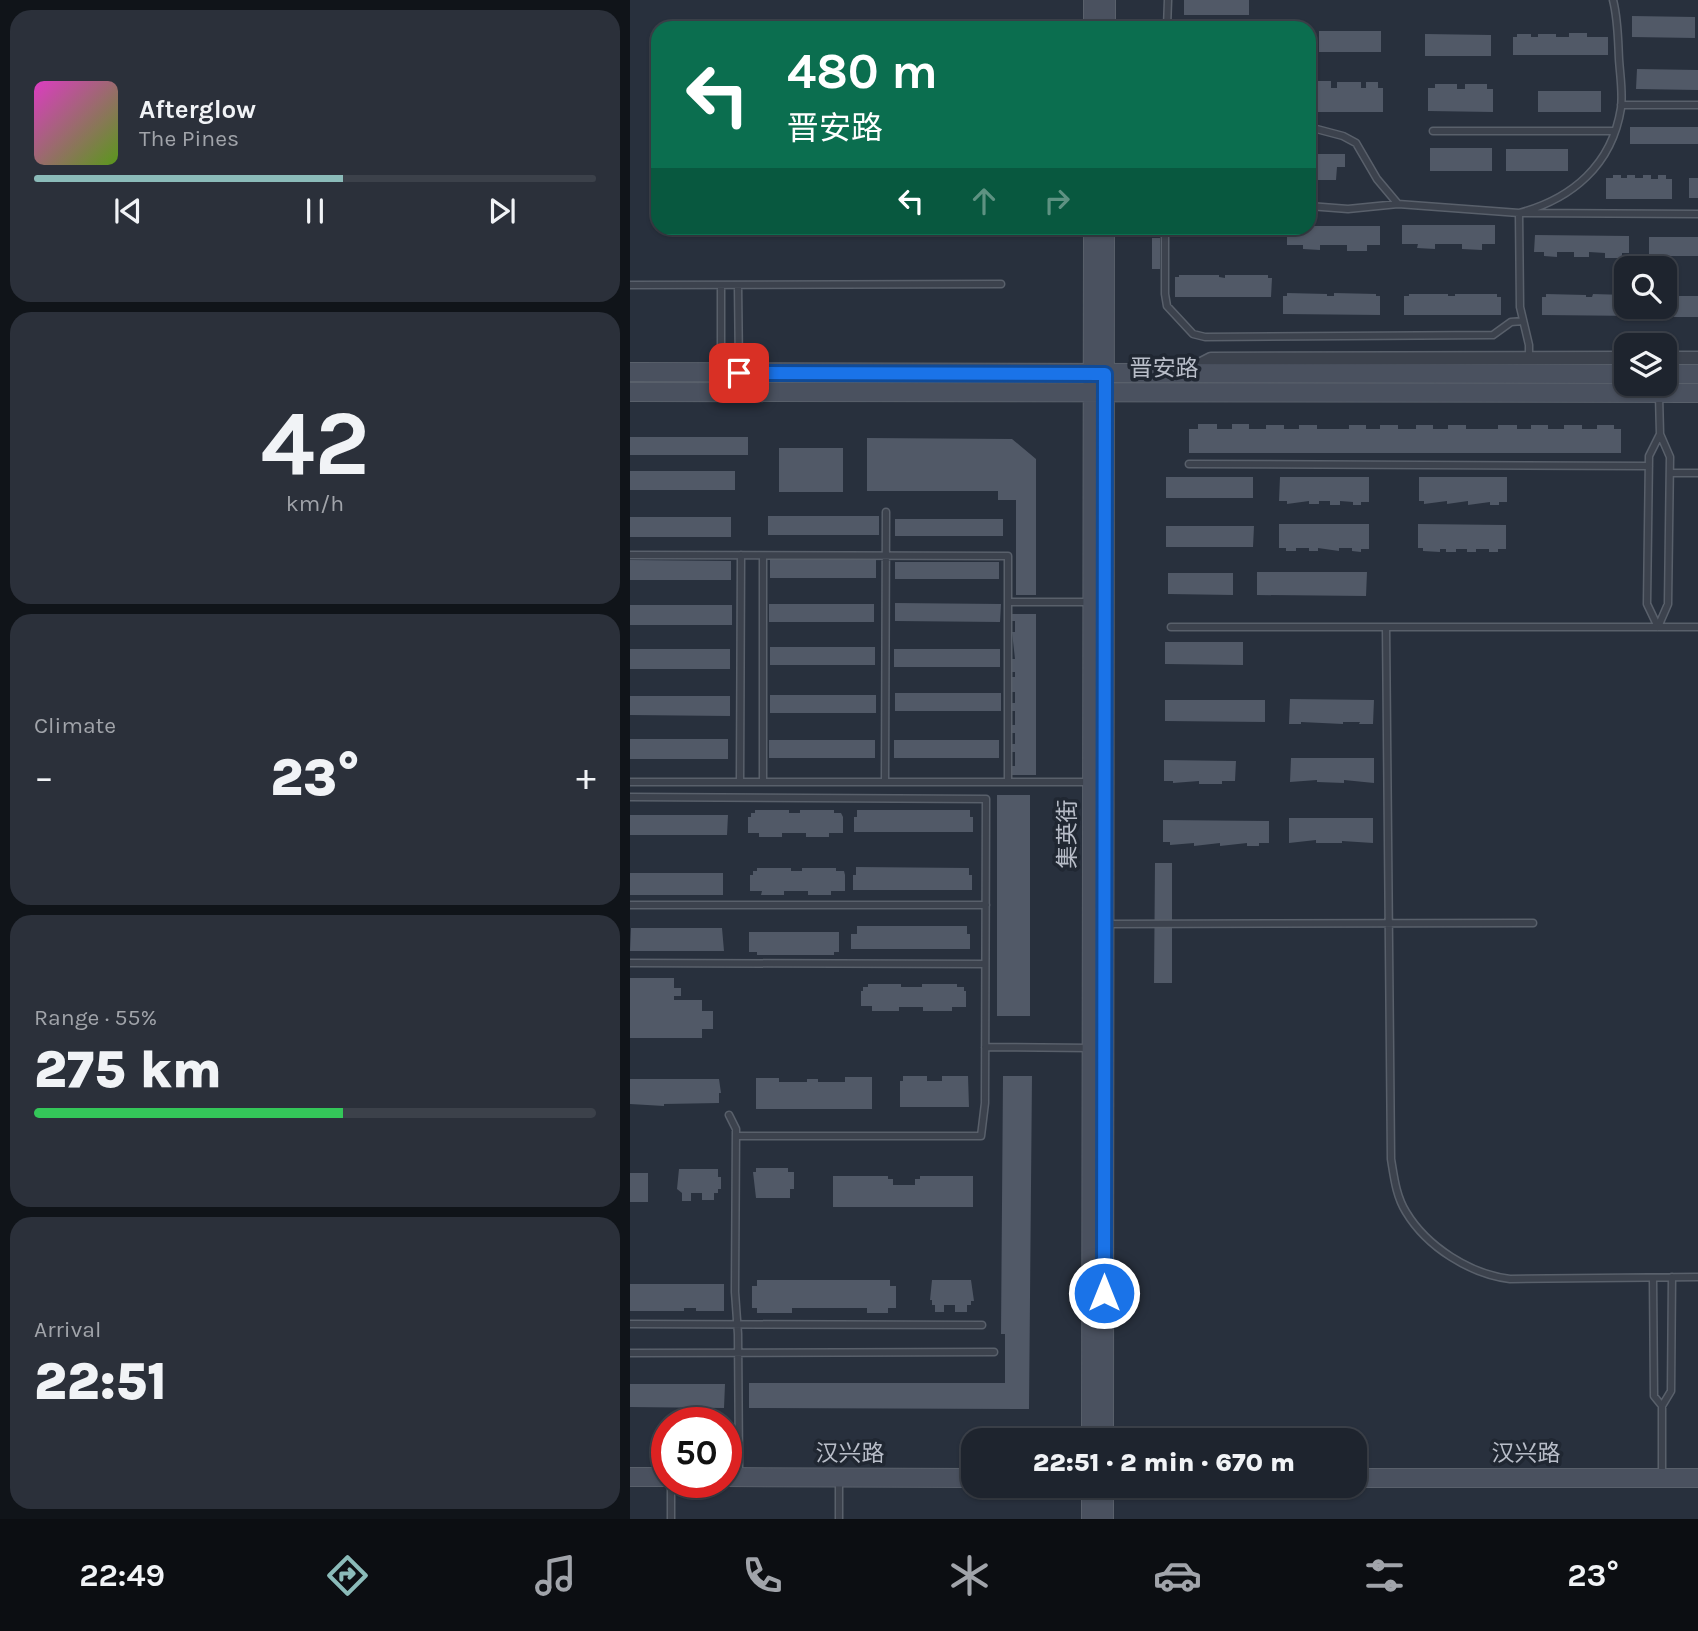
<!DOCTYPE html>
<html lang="en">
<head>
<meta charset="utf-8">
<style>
  :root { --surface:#1e242e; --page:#2b303a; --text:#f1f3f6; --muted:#a1a4aa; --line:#3c414a; --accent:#8bbbb9 }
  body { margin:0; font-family:Karla,"Noto Sans SC",sans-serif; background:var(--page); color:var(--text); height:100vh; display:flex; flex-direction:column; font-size:26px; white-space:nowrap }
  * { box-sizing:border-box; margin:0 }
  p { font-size:23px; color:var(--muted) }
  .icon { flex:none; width:38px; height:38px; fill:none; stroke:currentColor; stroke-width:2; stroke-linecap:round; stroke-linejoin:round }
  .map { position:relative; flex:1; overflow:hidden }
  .side { display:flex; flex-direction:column; gap:10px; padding:10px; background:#101419; width:630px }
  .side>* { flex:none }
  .guide { position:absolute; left:21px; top:21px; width:665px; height:214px; border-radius:21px; box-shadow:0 2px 5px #0004,0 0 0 2px var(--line); background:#0b6e4f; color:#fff; overflow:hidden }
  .buttons { position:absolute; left:984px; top:256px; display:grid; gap:14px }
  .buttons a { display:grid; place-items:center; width:63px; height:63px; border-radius:14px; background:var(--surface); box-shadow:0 2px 5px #0004,0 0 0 2px var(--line); font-size:35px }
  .speed { position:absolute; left:21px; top:1407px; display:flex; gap:14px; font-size:35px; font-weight:700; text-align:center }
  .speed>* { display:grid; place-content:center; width:91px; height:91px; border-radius:50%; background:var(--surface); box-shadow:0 2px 5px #0004,0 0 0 2px var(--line); line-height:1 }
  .speed .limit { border:10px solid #d22; background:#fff; color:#111 }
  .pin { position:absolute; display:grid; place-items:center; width:60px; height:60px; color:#fff; margin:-30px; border-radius:14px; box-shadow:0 4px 10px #0006 }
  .me { position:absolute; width:77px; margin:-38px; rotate:0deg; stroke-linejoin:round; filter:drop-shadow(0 0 5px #0008) }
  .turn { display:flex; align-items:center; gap:24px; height:147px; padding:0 21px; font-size:32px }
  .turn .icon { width:91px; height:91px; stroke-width:2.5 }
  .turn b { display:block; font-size:49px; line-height:60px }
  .lanes { display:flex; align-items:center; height:66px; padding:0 21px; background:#0003; justify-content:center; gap:35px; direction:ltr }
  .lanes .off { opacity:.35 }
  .big { font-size:52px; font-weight:800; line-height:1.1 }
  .side .widget { flex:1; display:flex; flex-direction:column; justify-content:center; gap:10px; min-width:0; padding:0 24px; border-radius:21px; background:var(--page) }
  .side .dial { align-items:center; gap:0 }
  .dial b { font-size:91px; line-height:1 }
  .song { display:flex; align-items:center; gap:21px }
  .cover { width:84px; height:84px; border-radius:10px; background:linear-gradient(135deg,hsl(310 70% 55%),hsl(90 70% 35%)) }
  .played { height:7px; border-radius:4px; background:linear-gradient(90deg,var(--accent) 55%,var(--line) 55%) }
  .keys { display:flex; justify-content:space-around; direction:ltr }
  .heat { display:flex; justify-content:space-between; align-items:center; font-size:38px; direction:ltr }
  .charge { height:10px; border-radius:5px; background:linear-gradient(90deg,#34c759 55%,var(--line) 0) }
  .trip { position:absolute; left:331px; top:1428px; width:406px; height:70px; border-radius:21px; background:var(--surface); box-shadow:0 2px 5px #0004,0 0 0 2px var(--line); font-weight:800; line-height:70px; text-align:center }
  .menu { display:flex; height:112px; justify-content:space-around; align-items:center; background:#0c0e12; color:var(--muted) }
  .menu .icon { width:49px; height:49px }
  .menu .active { color:var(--accent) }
  .menu b { font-size:32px; color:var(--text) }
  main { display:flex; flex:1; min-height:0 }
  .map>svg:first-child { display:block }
</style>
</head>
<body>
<main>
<section class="side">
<div class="widget">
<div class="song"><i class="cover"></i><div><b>Afterglow</b><p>The Pines</p></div></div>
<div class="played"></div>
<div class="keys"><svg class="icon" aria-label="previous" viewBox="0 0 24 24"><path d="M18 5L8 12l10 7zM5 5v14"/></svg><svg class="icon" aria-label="pause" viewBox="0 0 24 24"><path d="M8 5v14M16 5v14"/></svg><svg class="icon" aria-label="next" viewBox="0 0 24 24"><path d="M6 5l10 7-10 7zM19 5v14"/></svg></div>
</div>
<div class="widget dial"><b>42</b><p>km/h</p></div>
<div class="widget"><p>Climate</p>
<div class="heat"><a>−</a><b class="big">23°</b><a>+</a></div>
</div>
<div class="widget"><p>Range · 55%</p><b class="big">275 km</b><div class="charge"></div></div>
<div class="widget"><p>Arrival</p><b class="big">22:51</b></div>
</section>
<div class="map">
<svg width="1068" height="1519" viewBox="0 0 1068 1519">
  <rect width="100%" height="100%" fill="#28303d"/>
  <path fill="#515967" d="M554,0H619V15H554Z
    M1002,16L1065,17V38L1002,37Z
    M689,31H751V52H689Z
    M939,33H957V37H978V55H883V37H887V34H901V37H908V34H926V37H939Z
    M795,34L861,35V56H795Z
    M1007,69L1068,70V90L1006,89Z
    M685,81H701V88H707V82H731V88H736V82H748V88H753V112H685Z
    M805,84H827V89H835V84H857V89H863V112L798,111V88H805Z
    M908,91H971V112H908Z
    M1000,127H1068V144H1000Z
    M800,148H862V171H800Z
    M876,149H938V171H876Z
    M679,154H715V167H707L706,180H679Z
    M983,175H991V178H997V175H1005V178H1013V175H1021V179H1028V175H1036V179H1042V199H976V178H983Z
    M1059,178H1068V198H1059Z
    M772,225H865V244H852V250L832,249V244H805V249L787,248L788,244H772Z
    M679,226H750V245H737V251H717V245H690V250L673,249V245H657V228Z
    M558,228H576V231H558Z
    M602,228H622V232H602Z
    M905,235L999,236V253H992V258H975V253L959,252V257H944V252H927V257L914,256V252H904Z
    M1019,237H1068V256H1019Z
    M522,238H530V269H522Z
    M549,275H589V277L595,278V275H638V278H642L641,297H545V277H549Z
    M657,293L697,294V296H704V293L746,294V296H750V315L653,314V296H657Z
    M779,294H818V296H825V294H867V297H871V315H774V296H779Z
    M916,294L956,295V297H962L963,294L996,295V306H1009V316L912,315V297H916Z
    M1034,296H1068V317H1025V306H1034Z
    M568,424H587V429H602V424H619V429H636V425H654V429H669V425H687V429H719V425H736V429H750V425H768V429H786V425H803V429H818V425H836V429H868V425H887V429H901V425H918V429H934V425H952V429H967V425H984V429H991V453H559V429H568Z
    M0,437H118V455H0Z
    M237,438L382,439L406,459V595H386V500H368V491H237Z
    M149,448H213V492H149Z
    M0,471H105V490H0Z
    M536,477H623V498H536Z
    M650,477H739V502H731V505H723V502L710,501V505H700V501H689V504H679V501L657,504V501H649Z
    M789,477H877V502H869V505H860V502L838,505V501L817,504V501L794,504V501H789Z
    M138,516H249V535H138Z
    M0,517H101V537H0Z
    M265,519H373V536H265Z
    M649,524H739V549H731V552L722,551V548H709V551L688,548V551H679V548H666V551H656V548H649Z
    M788,524L876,525V549H868V552H859V549H846V552H837V549H826V552H816V549H810V552L793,551V548H788Z
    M536,526H624L623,547H536Z
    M0,560L101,561V580H0Z
    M140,560H246V578H140Z
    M265,562H369V579H265Z
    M627,572H737L736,596L627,595Z
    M538,573H603V595L538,594Z
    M265,603L371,604L370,622L265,621Z
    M139,604H244V622H139Z
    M0,605H102V625H0Z
    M382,614H406V775H382V766H385V752H382V744H385V733H382V725H385V711H382V703H385V692H382V677H385V672H382V659H385L382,632H385V621H382Z
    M535,642H613V665L535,664Z
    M140,647H245V665H140Z
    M0,649H100V669H0Z
    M264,649H370V667H264Z
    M265,693H371V711H265Z
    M140,695H246V713H140Z
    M0,696H100V716L0,715Z
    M660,699L744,700L743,724H729L730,722H713V724L671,722V724H659Z
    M535,700H635V722L535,721Z
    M0,739H98V759H0Z
    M139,740H245V758H139Z
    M264,740H369V758H264Z
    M661,758H744V783L714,780V783L687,782V780L660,782Z
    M534,760L606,761L605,781H592V784H569V781L543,783V781H534Z
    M367,795H400V1016H367Z
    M125,810H159V813H170V810H204V813H211L213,817V833H199V837H176V833H152V837H129V833H118V817H121V813H125Z
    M227,810H340V817H343V832H224V817H227Z
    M0,815H98L97,835H0Z
    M659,818H743V843L712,841V843H686V840L659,843Z
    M533,820L639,821V843H629V846H617V843L590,846V843L564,846V843L540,845V842H533Z
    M525,863H542V983H524Z
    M226,867L339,868V875H342V890H223V875H226Z
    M127,868H161V871H172V868H206V871H214L215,875V891H201V895H178V891H154V895H131L132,891H120V875H123V871H127Z
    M0,873H93V895H0Z
    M227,926H337V934H340V949H221V934H227Z
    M1,928H92L94,951H0Z
    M119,932H209V952H204V955H127V952H119Z
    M0,978H44V988H51V996H44V1000H72V1011H83V1029H72V1038H0Z
    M238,984H271V987H292V984H327V987H334V991H336V1007H322V1011H293V1007H269V1011H242V1006H231V991H233V987H238Z
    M273,1076H297V1081H312V1076H338L339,1107H270V1081H273Z
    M373,1076H402L399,1409L119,1408V1383H375V1334H371Z
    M215,1077H242V1109H126V1078H149V1082H177V1079H188V1082H215Z
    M0,1079H89L91,1093H89V1103L34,1104V1106L0,1104Z
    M126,1168H158V1172H164V1189H160V1198H126L123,1172H126Z
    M49,1169H88V1177H91V1189H88V1193H84V1200H72V1193H61V1201H52V1193L47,1189Z
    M0,1173H18V1202H0Z
    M203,1176H258V1179H263V1185H285V1179H290V1176H343V1207H203Z
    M127,1280H260V1286H266V1308H258V1313H237V1308H162V1313H127V1308H122V1286H127Z
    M302,1280H341L344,1301H341V1305H337V1312H325V1305H314V1312H305V1305H302V1300H300Z
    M0,1284H94V1311H66V1308H54V1311H0Z
    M0,1384H95L94,1408L0,1407Z"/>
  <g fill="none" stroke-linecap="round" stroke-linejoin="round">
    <defs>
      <path id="lane" d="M537,28L538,0
        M991,105H1068
        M679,127L713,136L726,143L747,179L768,204
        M803,131H985
        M679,206L718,209L768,204L889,213L1068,214
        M535,228V294L537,306L563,334L575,337L863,335L881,322L893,321
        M0,285L371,284
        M91,285V370
        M108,285L109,370
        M899,358V345L890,307L889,213C942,199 982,165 991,108C993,92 990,75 989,59C988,39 988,19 983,0
        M559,464L1019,466
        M1040,473H1068
        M0,555L378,556V782
        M378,602H460
        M541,627H1068
        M756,627L761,1159C764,1177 766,1196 776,1212C797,1247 840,1274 880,1279L1068,1277
        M1028,627L1038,604L1040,457L1030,434L1029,395
        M1028,627L1017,604L1019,456L1030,434
        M0,782H460
        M110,782L111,555
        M133,782V556
        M255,782L256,512
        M0,797L356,799L355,1103L351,1136H106
        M0,905H356
        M478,924L903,923
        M0,963L355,964
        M355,1047L461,1048
        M99,1115L106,1129L105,1292L108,1334L109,1468
        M1023,1278L1024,1396L1032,1406L1041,1391L1042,1277
        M0,1324L352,1325
        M0,1353L364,1352
        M1032,1406V1468
        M209,1479V1519
        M41,1519V1482"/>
      <path id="street" d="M1034,358H1068
        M558,371L581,359L996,358"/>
      <path id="secondary" d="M463,0V28
        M476,0V28
        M0,372L996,374
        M1034,374H1068
        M0,392L1068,393
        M461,1440L463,228
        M474,1440L475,228
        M0,1477H37
        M96,1477L343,1478
        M724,1478H1068
        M461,1486V1519
        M474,1486V1519"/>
    </defs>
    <use href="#lane" stroke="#59606b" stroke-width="9"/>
    <use href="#street" stroke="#59606b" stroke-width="15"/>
    <use href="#secondary" stroke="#59606b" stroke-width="20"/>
    <use href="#lane" stroke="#3c424d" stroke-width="6"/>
    <use href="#street" stroke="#3c424d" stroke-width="12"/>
    <use href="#secondary" stroke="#4a515f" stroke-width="18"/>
  </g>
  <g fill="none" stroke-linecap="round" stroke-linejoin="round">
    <defs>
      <path id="route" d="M109,373L475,374L474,1293"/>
    </defs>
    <use href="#route" stroke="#114b97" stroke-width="18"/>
    <use href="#route" stroke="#1a73e8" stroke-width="12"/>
  </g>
  <g text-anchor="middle" stroke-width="7" stroke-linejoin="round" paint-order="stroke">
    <g font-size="23" fill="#b8bdc8" stroke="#202732">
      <text x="534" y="376">晋安路</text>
      <text transform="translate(437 834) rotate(-90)" y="8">集英街</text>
      <text x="220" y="1461">汉兴路</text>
      <text x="896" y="1461">汉兴路</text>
    </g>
  </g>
</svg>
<div class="buttons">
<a><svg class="icon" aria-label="search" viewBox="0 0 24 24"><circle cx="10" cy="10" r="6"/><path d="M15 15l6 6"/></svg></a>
<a><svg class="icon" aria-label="layers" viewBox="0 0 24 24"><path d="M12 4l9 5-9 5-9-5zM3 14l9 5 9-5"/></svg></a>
</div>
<div class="speed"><div class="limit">50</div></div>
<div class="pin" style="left:109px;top:373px;background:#d93025"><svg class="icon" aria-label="arrive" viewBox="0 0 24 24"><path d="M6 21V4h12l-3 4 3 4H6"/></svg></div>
<svg class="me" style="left:474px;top:1293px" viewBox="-20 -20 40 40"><circle r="17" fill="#1a73e8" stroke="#fff" stroke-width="3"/><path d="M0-11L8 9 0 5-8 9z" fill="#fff"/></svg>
<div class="trip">22:51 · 2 min · 670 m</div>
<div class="guide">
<div class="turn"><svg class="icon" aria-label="left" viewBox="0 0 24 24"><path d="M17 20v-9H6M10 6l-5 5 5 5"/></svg><div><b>480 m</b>晋安路</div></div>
<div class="lanes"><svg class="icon" aria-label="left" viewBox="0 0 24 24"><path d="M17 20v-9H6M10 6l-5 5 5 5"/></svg><svg class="icon off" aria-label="ahead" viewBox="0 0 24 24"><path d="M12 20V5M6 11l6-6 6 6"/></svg><svg class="icon off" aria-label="right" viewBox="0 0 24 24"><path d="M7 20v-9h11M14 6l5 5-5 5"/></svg></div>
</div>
</div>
</main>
<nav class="menu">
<b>22:49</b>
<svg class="icon active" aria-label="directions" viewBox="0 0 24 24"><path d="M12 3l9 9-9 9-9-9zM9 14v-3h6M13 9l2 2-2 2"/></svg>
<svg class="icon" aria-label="music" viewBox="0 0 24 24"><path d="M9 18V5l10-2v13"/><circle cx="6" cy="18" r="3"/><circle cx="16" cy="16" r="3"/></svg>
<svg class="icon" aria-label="phone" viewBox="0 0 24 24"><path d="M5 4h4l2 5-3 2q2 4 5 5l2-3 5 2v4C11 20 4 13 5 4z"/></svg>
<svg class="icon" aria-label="climate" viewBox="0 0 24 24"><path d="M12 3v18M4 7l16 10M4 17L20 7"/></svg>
<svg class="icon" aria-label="car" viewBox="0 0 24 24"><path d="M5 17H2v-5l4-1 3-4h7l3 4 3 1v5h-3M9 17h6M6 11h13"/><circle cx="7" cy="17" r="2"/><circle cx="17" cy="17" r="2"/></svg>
<svg class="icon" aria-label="filters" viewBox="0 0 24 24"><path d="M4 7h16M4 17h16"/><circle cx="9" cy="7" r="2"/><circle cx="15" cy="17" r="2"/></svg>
<b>23°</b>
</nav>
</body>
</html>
